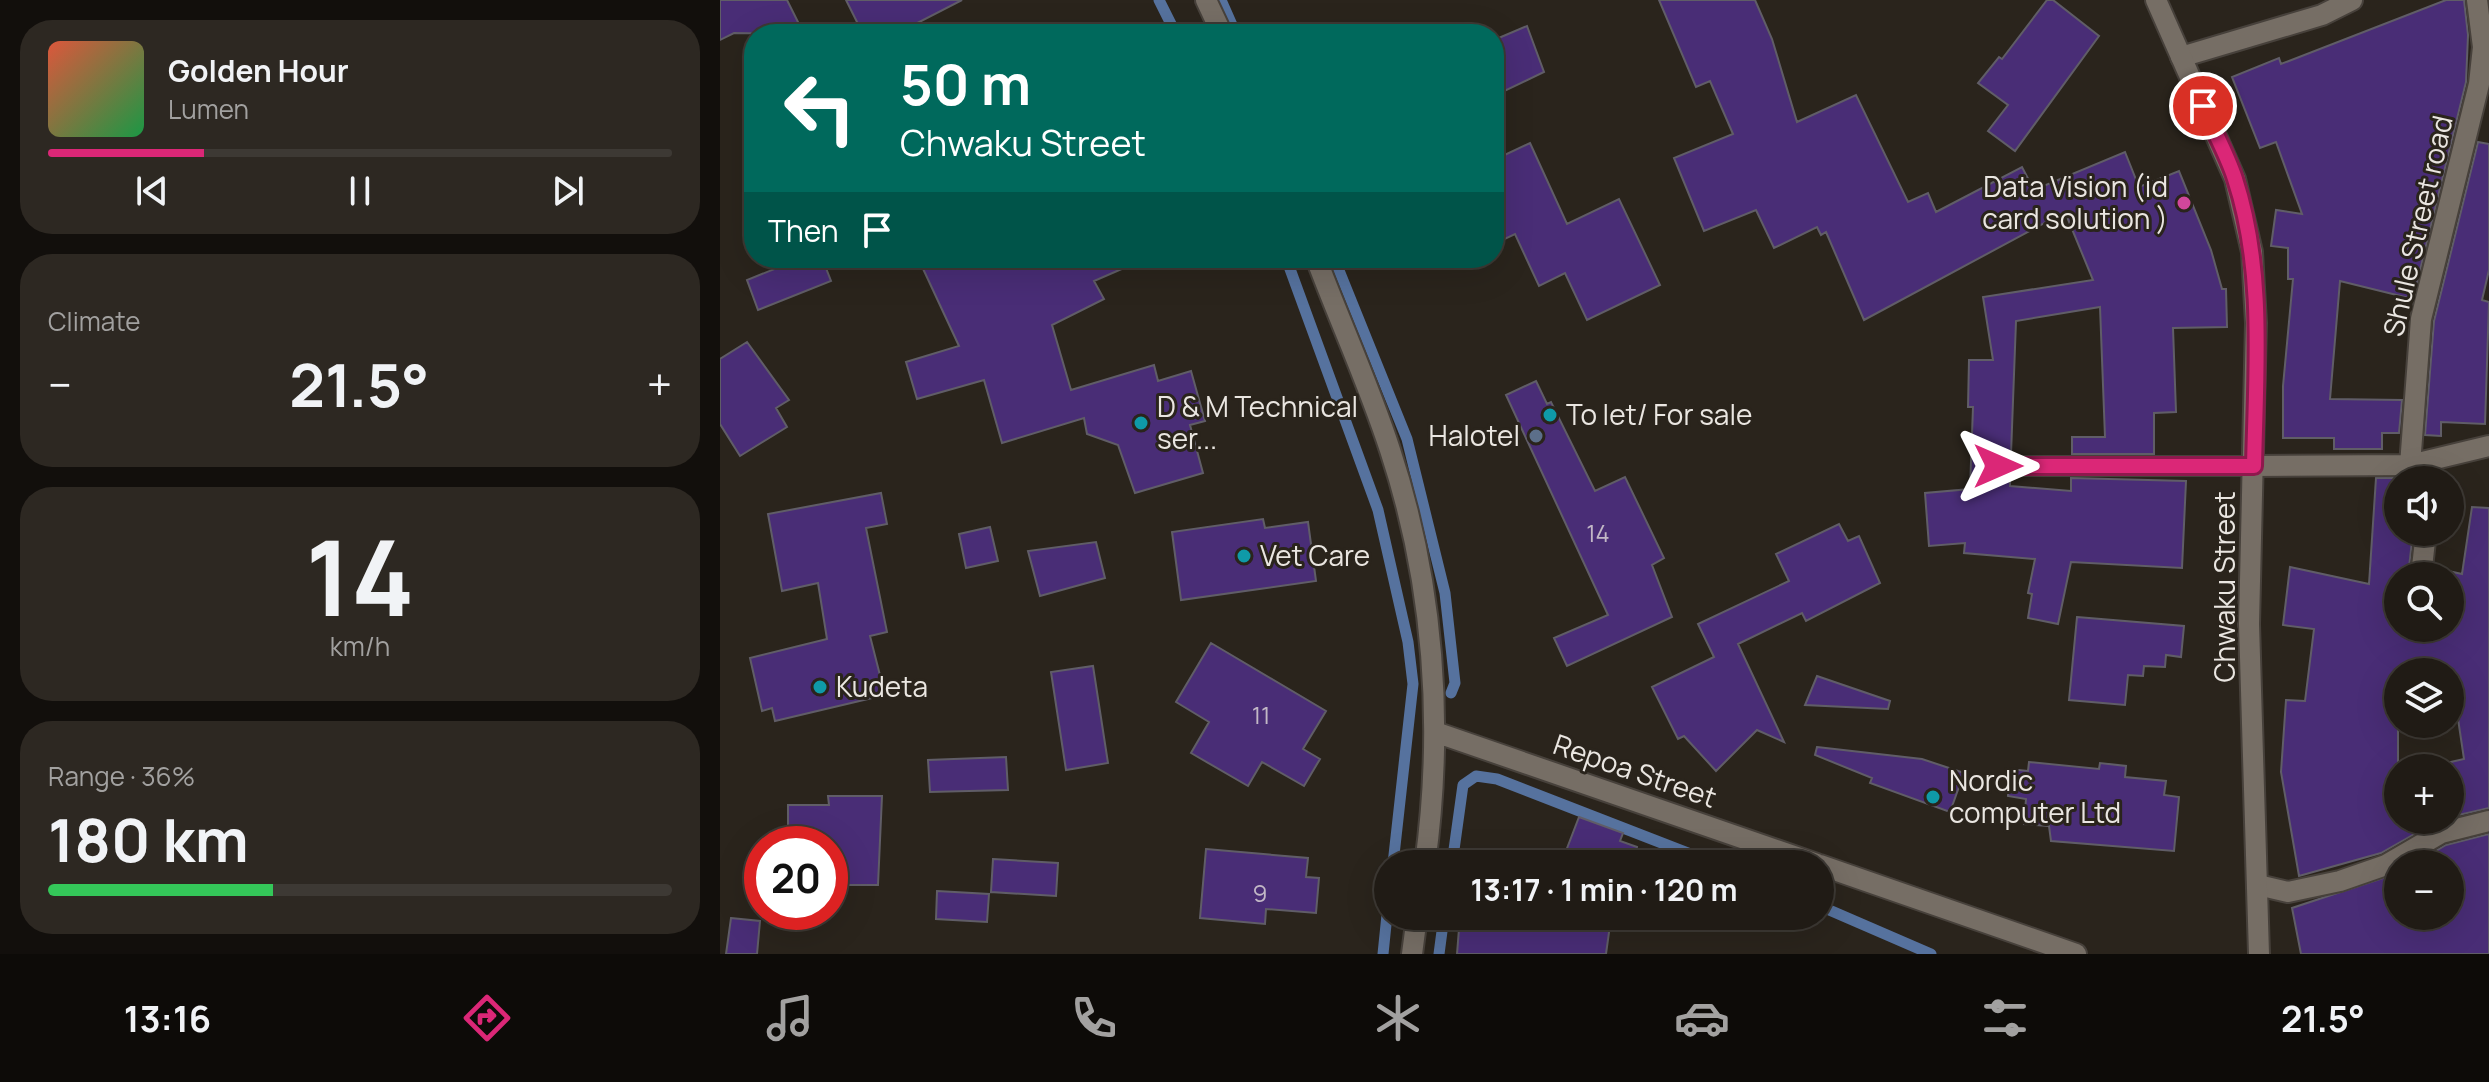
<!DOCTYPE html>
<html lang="en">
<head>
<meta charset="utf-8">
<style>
  :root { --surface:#201b15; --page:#2d2822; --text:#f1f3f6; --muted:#a2a1a0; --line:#3d3934; --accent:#db2777 }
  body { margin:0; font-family:Manrope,sans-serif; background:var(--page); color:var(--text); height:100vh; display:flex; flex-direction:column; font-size:30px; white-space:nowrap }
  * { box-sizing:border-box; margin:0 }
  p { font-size:26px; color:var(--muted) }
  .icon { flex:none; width:44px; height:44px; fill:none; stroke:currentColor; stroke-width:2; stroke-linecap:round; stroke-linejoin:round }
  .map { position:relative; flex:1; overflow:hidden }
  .panel { display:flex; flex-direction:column; gap:20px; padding:20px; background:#120f0c; width:720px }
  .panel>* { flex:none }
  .top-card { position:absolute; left:24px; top:24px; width:760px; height:244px; border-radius:32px; box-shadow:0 8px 32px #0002,0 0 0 2px var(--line); background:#00695c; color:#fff; overflow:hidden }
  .buttons { position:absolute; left:1664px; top:466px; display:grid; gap:16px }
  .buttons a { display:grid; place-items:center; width:80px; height:80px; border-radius:50%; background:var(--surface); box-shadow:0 8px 32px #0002,0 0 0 2px var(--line); font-size:40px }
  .speed { position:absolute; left:24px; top:826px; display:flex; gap:16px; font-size:40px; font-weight:700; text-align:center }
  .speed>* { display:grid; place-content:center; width:104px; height:104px; border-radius:50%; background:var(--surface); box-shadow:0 8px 32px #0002,0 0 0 2px var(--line); line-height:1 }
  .speed .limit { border:12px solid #d22; background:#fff; color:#111 }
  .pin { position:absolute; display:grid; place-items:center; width:68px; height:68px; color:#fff; margin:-34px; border:4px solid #fff; border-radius:50%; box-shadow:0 2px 8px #0007 }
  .me { position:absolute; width:88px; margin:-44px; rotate:90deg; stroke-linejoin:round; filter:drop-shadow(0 0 6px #0008) }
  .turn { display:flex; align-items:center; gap:28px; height:168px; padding:0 24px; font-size:36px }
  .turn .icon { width:104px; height:104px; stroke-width:2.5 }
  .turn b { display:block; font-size:56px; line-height:68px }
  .then { display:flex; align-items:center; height:76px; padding:0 24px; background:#0003; gap:16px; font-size:30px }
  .big { font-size:60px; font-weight:700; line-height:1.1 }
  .panel .widget { flex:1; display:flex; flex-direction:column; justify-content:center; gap:12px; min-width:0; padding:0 28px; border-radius:32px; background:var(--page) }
  .panel .dial { align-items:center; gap:0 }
  .dial b { font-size:104px; line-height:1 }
  .song { display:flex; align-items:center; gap:24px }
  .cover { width:96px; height:96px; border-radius:12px; background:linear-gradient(135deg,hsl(10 70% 55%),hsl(140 70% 35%)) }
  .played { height:8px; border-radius:4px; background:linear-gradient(90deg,var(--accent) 25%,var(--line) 25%) }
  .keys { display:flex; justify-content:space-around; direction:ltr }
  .heat { display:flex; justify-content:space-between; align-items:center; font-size:44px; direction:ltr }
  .charge { height:12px; border-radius:6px; background:linear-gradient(90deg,#34c759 36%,var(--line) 0) }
  .trip { position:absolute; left:654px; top:850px; width:460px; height:80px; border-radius:40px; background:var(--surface); box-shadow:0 8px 32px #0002,0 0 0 2px var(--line); font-weight:700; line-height:80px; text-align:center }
  .tabs { display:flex; height:128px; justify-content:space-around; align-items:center; background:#0d0b08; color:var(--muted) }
  .tabs .icon { width:56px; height:56px }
  .tabs .current { color:var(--accent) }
  .tabs b { font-size:36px; color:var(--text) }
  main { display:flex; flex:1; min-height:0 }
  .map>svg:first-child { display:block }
</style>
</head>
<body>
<main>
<section class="panel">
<div class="widget">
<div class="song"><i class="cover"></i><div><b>Golden Hour</b><p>Lumen</p></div></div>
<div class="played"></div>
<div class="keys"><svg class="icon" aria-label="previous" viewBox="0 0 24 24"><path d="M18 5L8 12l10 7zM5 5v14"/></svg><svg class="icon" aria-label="pause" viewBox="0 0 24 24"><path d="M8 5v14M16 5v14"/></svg><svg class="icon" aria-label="next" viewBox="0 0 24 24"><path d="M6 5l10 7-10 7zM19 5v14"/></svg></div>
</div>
<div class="widget"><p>Climate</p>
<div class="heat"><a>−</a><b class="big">21.5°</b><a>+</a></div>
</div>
<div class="widget dial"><b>14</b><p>km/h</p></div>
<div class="widget"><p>Range · 36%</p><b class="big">180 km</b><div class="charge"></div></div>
</section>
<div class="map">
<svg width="1769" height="954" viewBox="0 0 1769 954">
  <rect width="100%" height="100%" fill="#2a241c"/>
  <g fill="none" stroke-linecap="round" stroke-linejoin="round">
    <path stroke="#56729e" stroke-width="11" d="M439,0L456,34
      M501,0L516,34
      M566,258L658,510L688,642L693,684L673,864
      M614,258L687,439L725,593L735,683L731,693
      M732,864L743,785L756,776L777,779L996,864
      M1100,906L1211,954
      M663,954L668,905
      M719,954L724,916"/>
  </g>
  <path fill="#492d76" stroke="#605d67" stroke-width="2" d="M0,0H67L84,34L14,33L0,40Z
    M126,0H242L176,34H143Z
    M939,0H1035L1052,39L1077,122L1136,95L1188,202L1208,193L1216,212L1302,167L1314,190L1405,152L1419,187L1459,171L1491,250L1502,289H1506L1507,327L1453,328L1456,412L1434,413V454H1352V437H1385L1380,307L1296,321L1291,454L1273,455L1266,467L1273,477L1290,478V486L1351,491V478L1466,481L1462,568L1351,562L1338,624L1308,618L1312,594L1308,593L1315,559L1244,553L1245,543L1209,546L1205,493L1250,489L1253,407H1248L1249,360H1273L1263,297L1373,280L1345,212L1144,320L1106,232L1101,235L1097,227L1054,248L1036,210L984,231L954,158L1013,134L990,81L976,87Z
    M1327,0H1333L1379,36L1295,151L1268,131L1288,105L1258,83L1279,57L1282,59Z
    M1726,0H1744L1748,35L1746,82L1693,299L1620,281L1610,399L1682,400L1679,433H1662V449H1614V438H1563V386L1573,279H1568V248L1551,246L1556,210L1582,214L1556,142L1540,148L1512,77L1559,58L1561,64Z
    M807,26L824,72L774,96V40Z
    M1758,142L1769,144V270L1762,300L1769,302L1765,424L1721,422V436L1705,435L1714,321Z
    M810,143L847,224L899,199L940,285L867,320L845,273L819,286L795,234L774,244V160Z
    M82,258H102L111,281L38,310L27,280Z
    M198,258H427L374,281L384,299L332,325L351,390L434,365L438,381L471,371L485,421L470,425L483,473L415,493L398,445L367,434L364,418L282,443L264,380L197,399L186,362L239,346Z
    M27,342L69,400L56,408L67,427L20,456L0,424V359Z
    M816,381L827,404L831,402L875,491L905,477L944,558L932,565L952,617L847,666L834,638L888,615L786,395Z
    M1656,478H1678V532H1693L1688,576H1678V628H1730V576H1714L1715,568L1742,574L1752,507L1769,508V808L1730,817V768H1704L1744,759L1737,712L1730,711V672H1678V820H1719L1661,853L1579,876L1561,772L1566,700L1585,701L1594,629L1563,625L1570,567L1649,584Z
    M161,493L167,524L146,528L167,632L150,636L165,695L55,721L52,708L42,711L30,658L107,639L98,583L62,591L48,514Z
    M543,519L545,528L588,522L596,581L461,600L452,532Z
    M1119,524L1128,541L1139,536L1160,583L1086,621L1082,613L1018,644L1064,742L1037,730L996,771L964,736L958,739L932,687L994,657L978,624L1069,581L1056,554Z
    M270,527L278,561L246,568L239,534Z
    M376,542L385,578L320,596L308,551Z
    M1357,617L1464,626L1461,657L1446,655L1445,667L1424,666L1423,676L1408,675L1405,705L1349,700Z
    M491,643L606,711L583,749L600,759L584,786L542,762L528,786L471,753L489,722L456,702Z
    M373,666L388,763L346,770L331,672Z
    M1097,676L1170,701L1168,709L1085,705Z
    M1097,747L1202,759L1244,773L1230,812L1150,783L1152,778L1095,755Z
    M286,757L288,790L210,792L208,760Z
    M1309,762L1379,769L1380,763L1406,766L1405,777L1446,781L1444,795L1459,797L1454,851L1331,841L1329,826L1304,824L1306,799L1288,796L1290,769L1308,771Z
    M108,796H162L158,885H110V839L68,838V805H109Z
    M859,817L903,833L900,841L917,847L914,864H841Z
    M1769,834V954H1581L1572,908L1678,873V916H1730V864H1694L1726,845Z
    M486,849L588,858L586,877L599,878L596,913L546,909L545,924L480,918Z
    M273,859L338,863L336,896L271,892Z
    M217,891L269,894L267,922L216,919Z
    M740,916H908L906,927L890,925L886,954H737Z
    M11,918L40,921L37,954H6Z"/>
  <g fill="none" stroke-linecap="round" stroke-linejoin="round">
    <defs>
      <path id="lane" d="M1278,466H1534"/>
      <path id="street" d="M1461,57L1602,15L1632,0
        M1690,465L1701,319L1759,84L1763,47L1757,0
        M1534,466L1690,465L1769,446
        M1701,576L1706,532
        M1538,885L1568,892L1620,881L1666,865L1721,833L1769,821"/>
      <path id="secondary" d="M486,0L502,34
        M1436,0L1515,179L1532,252L1536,323L1529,624L1539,954
        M596,258C620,322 649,385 670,450C714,583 724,726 705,864
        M715,732L1097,864
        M1100,865L1356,954
        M692,954L697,916"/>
    </defs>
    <use href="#lane" stroke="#47413b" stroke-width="22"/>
    <use href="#street" stroke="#47413b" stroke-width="24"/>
    <use href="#secondary" stroke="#47413b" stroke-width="24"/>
    <use href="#lane" stroke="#766e65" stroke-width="18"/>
    <use href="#street" stroke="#766e65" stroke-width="20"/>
    <use href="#secondary" stroke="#766e65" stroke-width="20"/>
  </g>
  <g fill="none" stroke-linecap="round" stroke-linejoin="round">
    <defs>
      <path id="route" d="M1278,466H1534C1536,371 1545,270 1515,179C1507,154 1493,130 1483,106"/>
    </defs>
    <use href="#route" stroke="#8e194d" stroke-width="20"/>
    <use href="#route" stroke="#db2777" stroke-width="14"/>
  </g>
  <circle fill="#d1479c" stroke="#2a241c" stroke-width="3" cx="1464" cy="203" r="8"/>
  <g fill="#0f9aa8" stroke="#2a241c" stroke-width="3">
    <circle cx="830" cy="415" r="8"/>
    <circle cx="421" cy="423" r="8"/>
    <circle cx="524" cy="556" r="8"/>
    <circle cx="100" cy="687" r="8"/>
    <circle cx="1213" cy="797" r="8"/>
  </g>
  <circle fill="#5c6f8a" stroke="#2a241c" stroke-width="3" cx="816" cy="436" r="8"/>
  <g text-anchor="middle" stroke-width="6" stroke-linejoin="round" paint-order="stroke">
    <g font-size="24" fill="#c2b8c6">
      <text x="878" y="542">14</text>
      <text x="541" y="724">11</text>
      <text x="540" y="902">9</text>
    </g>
    <g font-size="28" fill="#eae6e1" stroke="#2a241c" text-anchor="start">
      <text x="1448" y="197" text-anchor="end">Data Vision (id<tspan x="1448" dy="32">card solution )</tspan></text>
      <text x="437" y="417">D &amp; M Technical<tspan x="437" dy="32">ser...</tspan></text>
      <text x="846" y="425">To let/ For sale</text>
      <text x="800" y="446" text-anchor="end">Halotel</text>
      <text x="540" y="566">Vet Care</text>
      <text x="116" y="697">Kudeta</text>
      <text x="1229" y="791">Nordic<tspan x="1229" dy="32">computer Ltd</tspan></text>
    </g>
    <g font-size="28" fill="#eae6e1" stroke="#2a241c">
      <text transform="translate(1698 226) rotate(-77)" y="10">Shule Street road</text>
      <text transform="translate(1505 587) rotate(-90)" y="10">Chwaku Street</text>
      <text transform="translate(915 771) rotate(19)" y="10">Repoa Street</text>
    </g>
  </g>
</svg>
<div class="buttons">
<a><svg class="icon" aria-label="sound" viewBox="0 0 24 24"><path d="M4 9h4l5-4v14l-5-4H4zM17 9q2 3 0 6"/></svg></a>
<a><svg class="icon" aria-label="search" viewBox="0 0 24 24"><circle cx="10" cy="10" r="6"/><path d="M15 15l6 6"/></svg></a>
<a><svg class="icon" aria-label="layers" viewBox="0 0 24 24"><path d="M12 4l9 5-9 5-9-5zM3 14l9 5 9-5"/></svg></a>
<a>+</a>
<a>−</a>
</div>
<div class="speed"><div class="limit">20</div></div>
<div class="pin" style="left:1483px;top:106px;background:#d93025"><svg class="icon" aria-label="arrive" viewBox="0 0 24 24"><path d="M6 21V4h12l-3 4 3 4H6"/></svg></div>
<svg class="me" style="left:1278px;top:466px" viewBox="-20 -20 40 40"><path d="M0-17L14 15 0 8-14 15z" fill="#db2777" stroke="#fff" stroke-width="4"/></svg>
<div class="trip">13:17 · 1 min · 120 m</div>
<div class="top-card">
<div class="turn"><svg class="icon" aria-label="left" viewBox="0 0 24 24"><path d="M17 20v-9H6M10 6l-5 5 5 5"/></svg><div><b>50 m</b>Chwaku Street</div></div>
<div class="then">Then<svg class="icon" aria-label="arrive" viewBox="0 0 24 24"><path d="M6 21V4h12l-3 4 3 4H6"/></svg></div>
</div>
</div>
</main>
<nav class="tabs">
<b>13:16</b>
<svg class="icon current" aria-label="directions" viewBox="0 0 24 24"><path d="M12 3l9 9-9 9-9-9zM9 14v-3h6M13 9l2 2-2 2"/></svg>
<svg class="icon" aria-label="music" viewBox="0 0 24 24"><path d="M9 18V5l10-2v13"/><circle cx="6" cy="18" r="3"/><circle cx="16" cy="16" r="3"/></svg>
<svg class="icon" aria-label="phone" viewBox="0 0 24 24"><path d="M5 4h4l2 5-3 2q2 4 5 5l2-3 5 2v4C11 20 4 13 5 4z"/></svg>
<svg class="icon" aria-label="climate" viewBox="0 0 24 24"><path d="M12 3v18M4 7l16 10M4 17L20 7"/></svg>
<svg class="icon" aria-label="car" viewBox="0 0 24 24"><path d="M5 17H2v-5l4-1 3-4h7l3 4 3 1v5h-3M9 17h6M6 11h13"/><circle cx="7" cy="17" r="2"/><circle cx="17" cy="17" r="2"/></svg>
<svg class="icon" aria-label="filters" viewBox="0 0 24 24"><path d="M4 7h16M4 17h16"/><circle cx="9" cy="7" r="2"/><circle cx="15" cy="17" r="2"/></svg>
<b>21.5°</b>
</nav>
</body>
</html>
